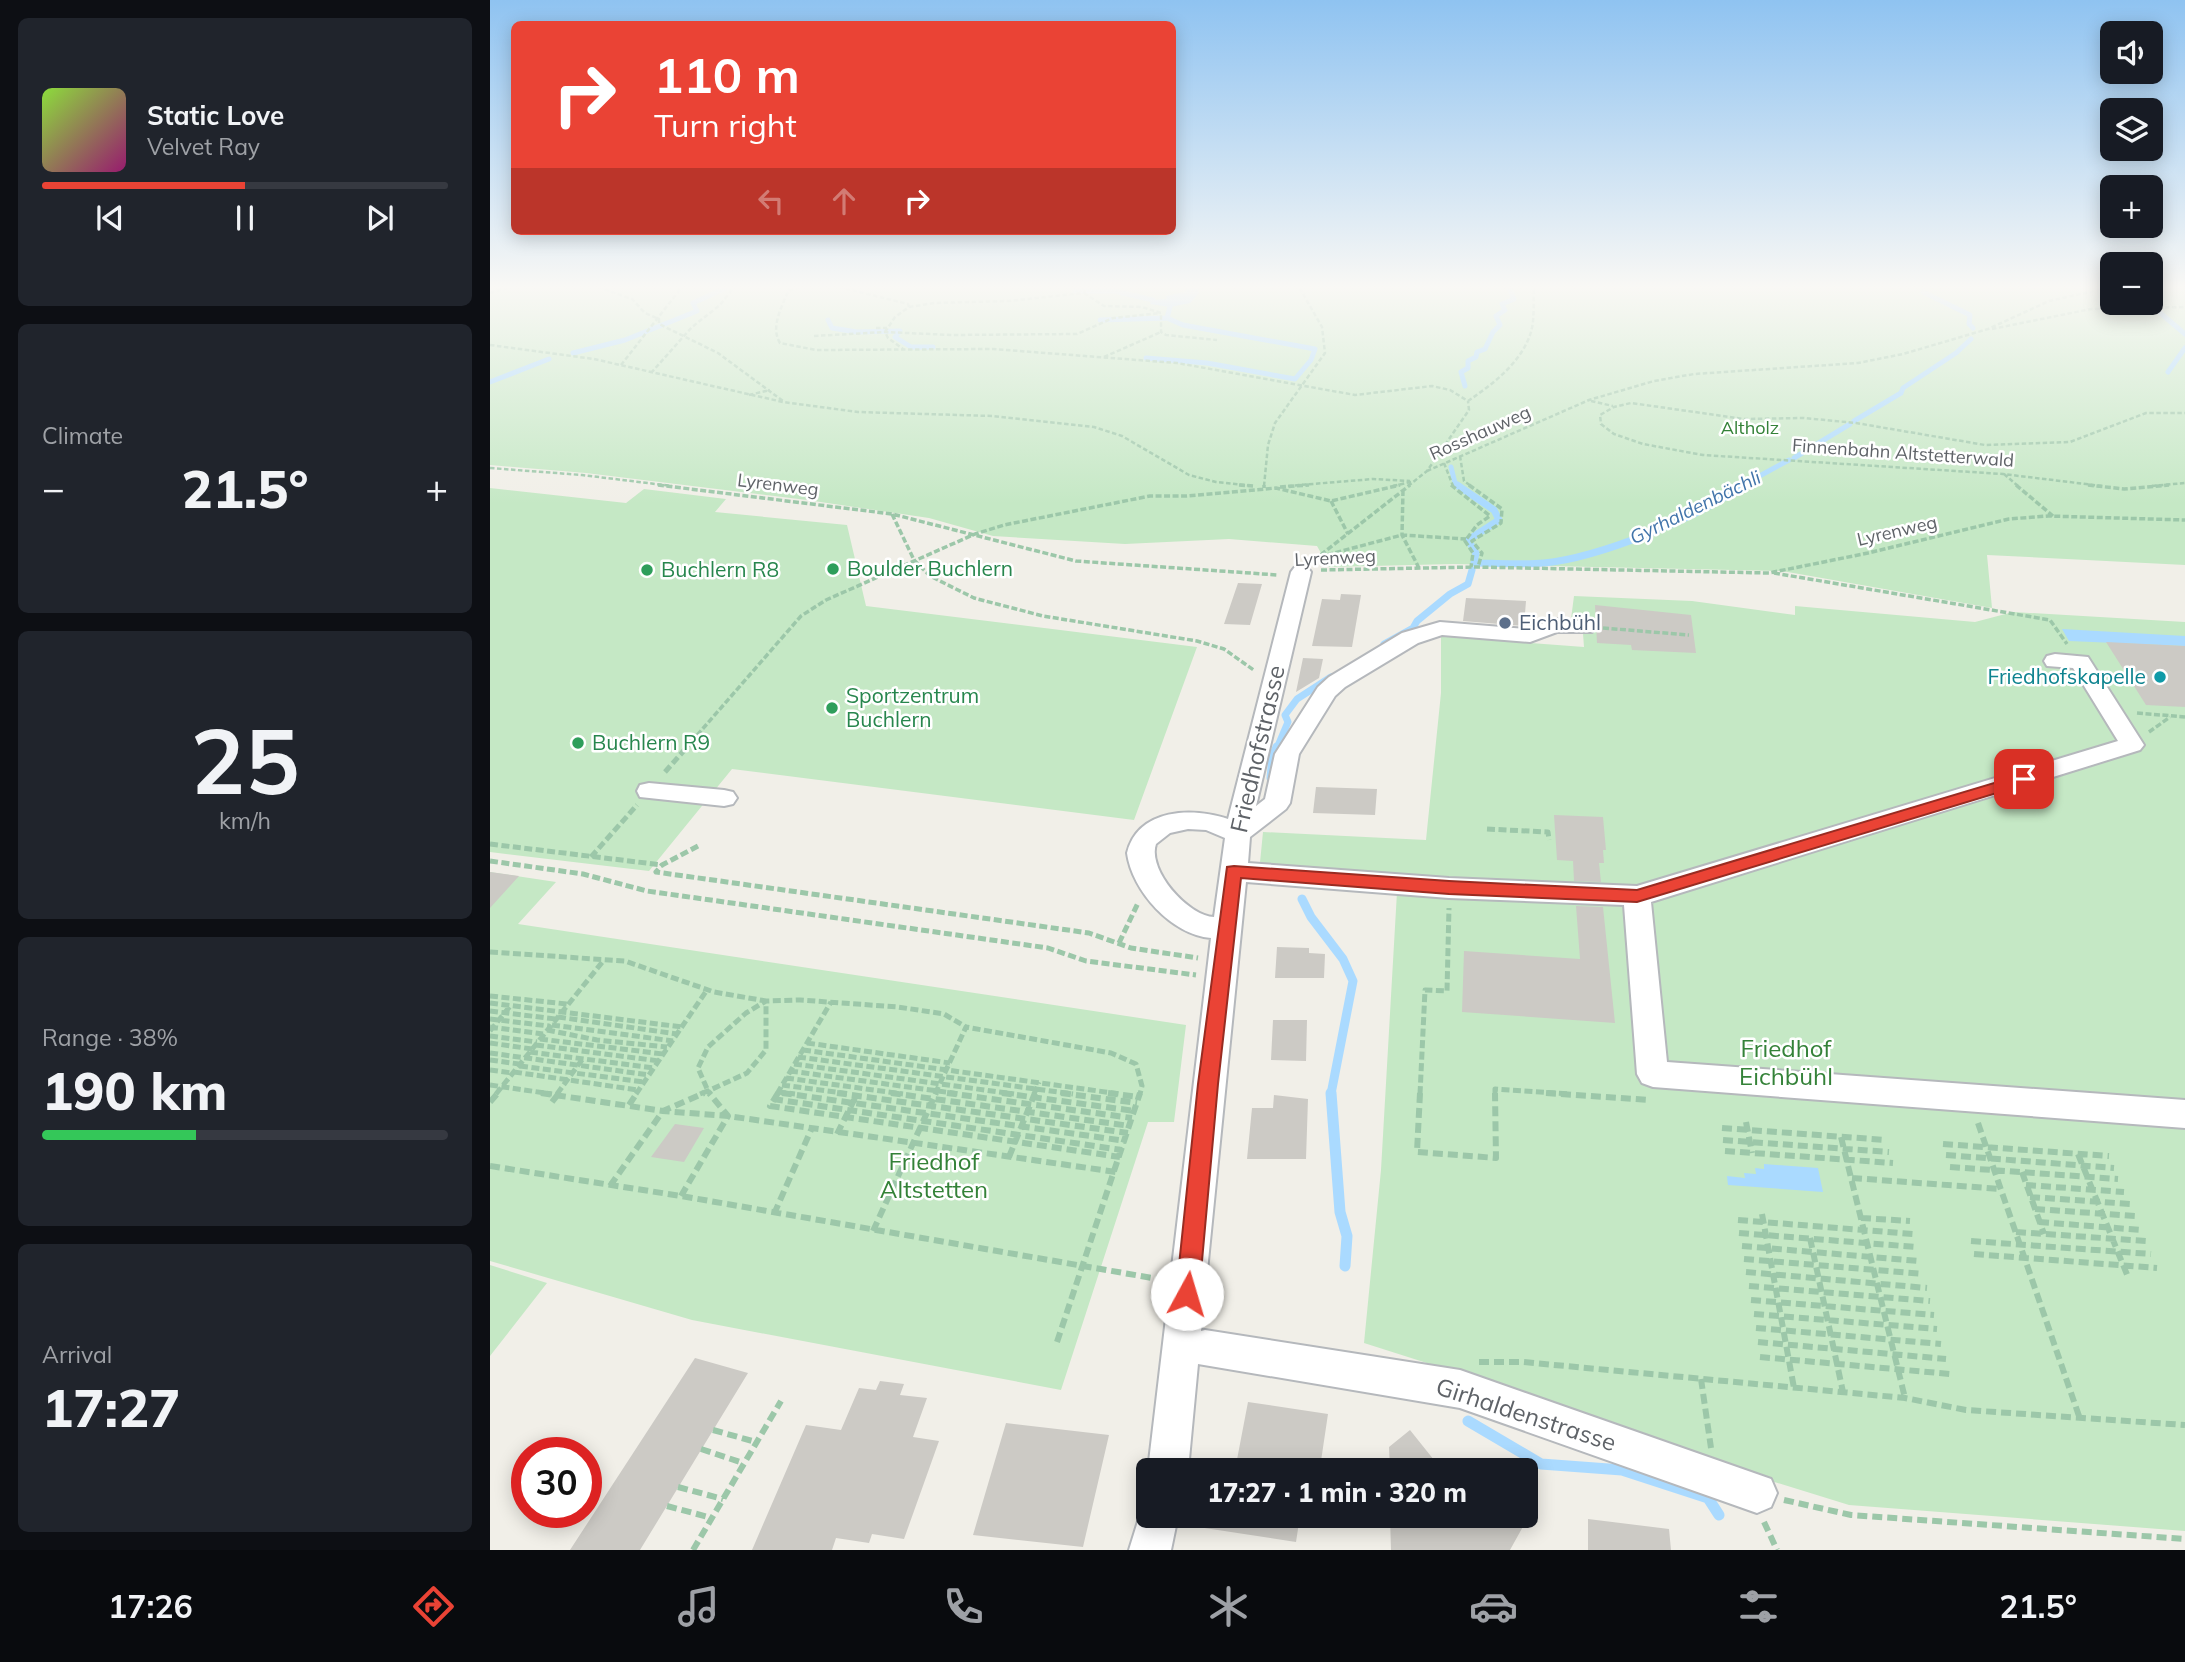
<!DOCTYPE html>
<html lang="en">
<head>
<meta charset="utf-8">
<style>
  :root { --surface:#171b24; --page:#20242c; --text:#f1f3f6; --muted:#9ea1a6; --line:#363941; --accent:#ea4335 }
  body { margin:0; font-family:Mulish,sans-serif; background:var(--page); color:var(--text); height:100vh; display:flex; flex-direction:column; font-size:26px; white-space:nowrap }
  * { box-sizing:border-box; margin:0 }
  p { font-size:23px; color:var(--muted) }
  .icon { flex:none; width:38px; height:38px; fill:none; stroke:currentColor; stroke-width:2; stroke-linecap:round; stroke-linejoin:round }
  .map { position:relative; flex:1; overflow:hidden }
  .drawer { display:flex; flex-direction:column; gap:18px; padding:18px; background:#0d0f14; width:490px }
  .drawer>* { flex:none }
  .hud { position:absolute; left:21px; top:21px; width:665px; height:214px; border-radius:10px; box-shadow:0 4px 18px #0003; background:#ea4335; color:#fff; overflow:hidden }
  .buttons { position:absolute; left:1610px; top:21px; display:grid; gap:14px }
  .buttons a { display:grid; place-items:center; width:63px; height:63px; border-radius:10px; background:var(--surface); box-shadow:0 4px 18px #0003; font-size:35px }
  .speed { position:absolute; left:21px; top:1437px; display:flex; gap:14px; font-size:35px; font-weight:700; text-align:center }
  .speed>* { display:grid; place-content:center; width:91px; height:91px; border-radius:50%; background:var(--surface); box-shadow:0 4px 18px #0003; line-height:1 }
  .speed .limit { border:10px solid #d22; background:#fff; color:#111 }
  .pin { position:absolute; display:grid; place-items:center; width:60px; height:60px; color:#fff; margin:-30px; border-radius:14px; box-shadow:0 4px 10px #0006 }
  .me { position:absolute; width:77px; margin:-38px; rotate:6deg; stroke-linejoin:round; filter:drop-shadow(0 0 5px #0008) }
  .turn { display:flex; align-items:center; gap:24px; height:147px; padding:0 28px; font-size:32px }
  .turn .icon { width:91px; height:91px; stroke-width:2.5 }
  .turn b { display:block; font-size:49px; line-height:60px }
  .lanes { display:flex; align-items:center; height:66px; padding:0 28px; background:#0003; justify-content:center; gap:35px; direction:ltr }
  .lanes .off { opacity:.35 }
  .big { font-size:52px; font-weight:800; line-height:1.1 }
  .drawer .card { flex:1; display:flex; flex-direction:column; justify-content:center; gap:10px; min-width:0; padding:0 24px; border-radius:10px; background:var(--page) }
  .drawer .dial { align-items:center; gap:0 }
  .dial b { font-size:91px; line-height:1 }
  .song { display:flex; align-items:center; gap:21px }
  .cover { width:84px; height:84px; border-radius:10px; background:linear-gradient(135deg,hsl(90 70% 55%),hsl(320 70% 35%)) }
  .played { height:7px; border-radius:4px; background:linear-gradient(90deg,var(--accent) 50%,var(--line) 50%) }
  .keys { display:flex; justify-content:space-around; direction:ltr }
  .heat { display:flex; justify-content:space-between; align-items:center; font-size:38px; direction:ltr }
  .charge { height:10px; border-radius:5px; background:linear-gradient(90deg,#34c759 38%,var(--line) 0) }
  .trip { position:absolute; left:646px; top:1458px; width:402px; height:70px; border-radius:10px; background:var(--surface); box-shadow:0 4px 18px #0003; font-weight:800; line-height:70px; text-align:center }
  .tab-bar { display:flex; height:112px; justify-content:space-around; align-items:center; background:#090b0e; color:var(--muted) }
  .tab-bar .icon { width:49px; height:49px }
  .tab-bar .current { color:var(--accent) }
  .tab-bar b { font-size:32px; color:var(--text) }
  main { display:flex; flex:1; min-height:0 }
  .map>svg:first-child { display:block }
</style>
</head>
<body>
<main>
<section class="drawer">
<div class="card">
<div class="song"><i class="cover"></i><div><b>Static Love</b><p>Velvet Ray</p></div></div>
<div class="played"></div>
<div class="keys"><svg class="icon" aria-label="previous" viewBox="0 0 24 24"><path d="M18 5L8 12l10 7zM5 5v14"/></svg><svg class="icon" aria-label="pause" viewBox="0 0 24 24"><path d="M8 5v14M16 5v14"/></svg><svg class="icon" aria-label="next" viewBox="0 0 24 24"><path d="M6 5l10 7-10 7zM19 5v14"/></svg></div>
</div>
<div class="card"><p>Climate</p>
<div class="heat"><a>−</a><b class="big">21.5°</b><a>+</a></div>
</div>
<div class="card dial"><b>25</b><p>km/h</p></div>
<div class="card"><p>Range · 38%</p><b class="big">190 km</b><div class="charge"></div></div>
<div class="card"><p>Arrival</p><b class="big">17:27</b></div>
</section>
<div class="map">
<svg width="1695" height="1550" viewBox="0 0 1695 1550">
  <rect width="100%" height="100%" fill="#f1efe8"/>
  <path fill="#c5e8c5" d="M0,287H1622V303H1661V287H1695V565L1497,555L1502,608L1292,571L963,564L839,567L827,546L739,539L635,544L503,536L439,518L317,500L96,473L0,465Z
    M0,488L136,503L154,489L236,499L225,512L357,525L376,606L707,647L644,820L242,769L159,871L0,852Z
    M1084,596L1202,601L1305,615V606L1485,622L1523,612L1695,622V1531L1359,1505L1239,1468L1031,1393L874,1343L891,1170L907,892L768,883L773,832L936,840L951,693V636L1094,647L1092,620L1081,619Z
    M0,872L66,882L28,924L696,1025L684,1122H658L571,1390L202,1320L0,1261Z
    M0,1265L57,1283L0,1356Z"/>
  <path fill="#aadaff" d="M699,287H709V293L700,303L680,307L660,304L663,300L677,299L676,296L694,292Z
    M1572,629L1695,636V646L1579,641Z
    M1274,1164L1328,1168L1333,1192L1238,1185L1237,1176L1255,1178L1254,1173L1266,1174L1265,1168L1274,1169Z"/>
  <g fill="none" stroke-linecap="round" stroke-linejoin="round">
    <path stroke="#aadaff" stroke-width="5" d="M585,291H624L663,300
      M1433,292L1480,315L1479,324L1483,328
      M1668,311L1695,334
      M338,320L342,328L367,332L410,331L405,337L421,347H443
      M610,320L677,318
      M83,353L135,340L207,311L203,303L238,287
      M656,358L717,363L805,379L821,360L825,349L693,325L677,318L680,307
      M1678,372L1695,348
      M0,382L59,359
      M975,386L971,372L978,368V361L986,357L987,352L995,349L1003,332L1010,325L1006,316L1015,310L1012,304L1024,299L1019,287
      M1364,421L1411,393L1413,388L1466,353L1481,339
      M1304,458L1360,424
      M961,467L965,483L970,486
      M1251,486L1299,460"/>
    <path stroke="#aadaff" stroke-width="7" d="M967,485L1004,510L1009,520L978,540L986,553L984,563
      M984,563C1007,563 1031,565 1054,563C1107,558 1211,517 1253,485
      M894,644L923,628L927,621L960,594L978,584L982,570
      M787,748L798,722L795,715L807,699L841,677"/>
    <path stroke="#aadaff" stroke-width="9" d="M781,778L783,757L787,747
      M812,899L821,917L853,959L863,981L841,1094"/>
    <path stroke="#aadaff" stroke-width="11" d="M841,1093L850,1212L857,1236L855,1266
      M978,1421L1051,1464L1132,1470L1218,1498L1229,1515"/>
  </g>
  <path fill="#cccac5" d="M748,583L772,584L760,625L734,624Z
    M851,594L871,595L862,647L822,646L832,599L850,600Z
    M976,598L1036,601L1034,626L973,621Z
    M1105,605L1201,615L1206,653L1142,650L1141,645L1107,643Z
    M1616,642L1695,646V707L1656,705Z
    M813,658L833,659L829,678L806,692Z
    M826,787L887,789L885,815L823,813Z
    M1064,815L1113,817L1116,850H1113L1114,863H1109L1111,882L1084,881L1083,861L1067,860Z
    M0,872L29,876L0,908Z
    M1086,906L1113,907L1125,1023L972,1012L974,951L1090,959Z
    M787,947L819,948V953L835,954L834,978H785Z
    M783,1020H817L816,1061L781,1060Z
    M784,1095L818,1099L816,1159H757L762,1108H783Z
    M185,1124L214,1128L194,1162L161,1157Z
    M205,1358L258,1373L150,1550H80Z
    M390,1381L414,1384L410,1395L437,1398L423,1437L449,1441L414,1539L382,1534L379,1543L346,1538L342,1550H262L316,1425L351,1430L369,1388L386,1390Z
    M758,1402L838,1414L831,1461L818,1459L817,1470H745Z
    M516,1423L619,1435L593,1547L483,1535Z
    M920,1430L952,1470H900L899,1447Z
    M709,1516H810L806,1542L708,1527Z
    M900,1516H1022L1035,1523L1020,1550H901Z
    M1098,1519L1179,1529L1181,1550H1098Z"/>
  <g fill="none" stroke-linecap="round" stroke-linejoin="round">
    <defs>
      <path id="minor" d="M811,566L818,568L821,572L766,806L775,799L785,754L828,687L839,677L912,633L950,622L1037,629L1064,619L1102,622L1105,627L1102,632H1067L1040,642L952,635L928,643L855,687L845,696L809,754L800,803L796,809L760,837L758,863L959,878L1147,886L1628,741L1583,668L1557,666L1554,661L1557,656L1565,654L1598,657L1654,745L1650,750L1161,902L1177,1062L1695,1100V1128L1163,1087L1152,1083L1147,1074L1134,905L959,898L756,882L711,1331L715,1330L970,1370L1281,1479L1287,1493L1281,1507L1267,1513L970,1408L708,1364L698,1470H658L721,938C682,935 642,891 637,853C648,808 703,807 738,819L801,572L804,568ZM698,829L716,830L735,838L724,917C698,916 657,870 666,844L680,833Z
        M159,783L234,790L243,792L247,798L243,804L234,806L150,797L147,791L150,785Z
        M658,1500V1516H688L681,1550H639L654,1502Z"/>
    </defs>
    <use href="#minor" stroke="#b5b8bc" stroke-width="4"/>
    <path stroke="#9cc7a9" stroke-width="2.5" stroke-dasharray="4.5 2.5" stroke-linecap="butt" d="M108,287L142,299L155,313L169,319V324L228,353L293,401
      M310,287L298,291C292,307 280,327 290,343L326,350L503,349L687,363L865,395L942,386L960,390L978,401
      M349,287L418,304L419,307L405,317L395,332L398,338L413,349
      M0,293L20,287
      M594,293L614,306L652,307L671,313V332L676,335L727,340
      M419,307L444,303L518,301L594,293L596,287
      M386,328H397
      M1502,329L1601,309L1695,307
      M324,336L395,332L462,335L587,334L623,318L671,313
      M0,345L104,359L293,402L368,412L503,416L604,427L632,436L699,475L726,482L763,486
      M614,357L671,332
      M131,365L192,287
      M161,373L202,327L230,305L244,287
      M259,395L280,390
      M978,401C1003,384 1032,362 1041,332C1045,318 1043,301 1044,287
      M1101,401L1123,406
      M970,456L974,481L981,486
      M954,463L963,486
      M0,468L92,475L182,486
      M937,471L1099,400L1164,381L1204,374L1368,363L1413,354L1498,329L1559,301L1622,287
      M1514,474L1528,486
      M774,486L778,445L785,423L835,353L832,327L809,287
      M798,486L883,479L920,481
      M903,486L925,481
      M918,486L937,471L979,410L978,401
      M1612,486L1513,474L1213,455L1153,444L1124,434L1111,424L1110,415L1124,407L1141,403L1254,419L1314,418L1366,423L1495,445L1580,442L1656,413H1695
      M1662,486L1695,483"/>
    <path stroke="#9cc7a9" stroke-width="3.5" stroke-dasharray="6 2.5" stroke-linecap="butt" d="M168,485L402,514L586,561L788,575
      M749,485L763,486
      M961,485L1000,516L987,525L975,541L983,553L981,567
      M979,485L1012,509L1011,523L982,541L992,553L988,567
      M1526,485L1563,516
      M1598,485L1634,489L1679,485
      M790,487L819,485
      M774,488V485
      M913,490L912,535L929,568
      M841,501L858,534
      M402,514L424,560L440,576L484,598L553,616L707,641L734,649L765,671
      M829,557L912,535L976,539
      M824,560L920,485
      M831,570L985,567L1279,573L1378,553L1519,519L1558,516L1695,520
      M1284,573L1560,620L1577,644
      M1113,628L1199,635
      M1647,713L1695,717
      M1659,732L1680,717
      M196,748L311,616L336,600L485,534L514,525L660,496H696L786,488L841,501L910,485"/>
    <path stroke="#9cc7a9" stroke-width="5" stroke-dasharray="8 3.5" stroke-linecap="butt" d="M175,772L197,747
      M997,829L1058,832L1059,840
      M0,844L172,865
      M208,846L172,865L166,872L599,933L641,948L708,958
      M101,857L147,805
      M0,861L93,874L157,891L558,948L596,961L706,975
      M629,943L648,903
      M0,952L135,961L224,992L276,1001V1050L257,1073L218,1091L221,1094
      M0,996L77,1004
      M0,1003L192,1027
      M0,1011L66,1019
      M68,1017L187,1034
      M0,1019L59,1026
      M62,1025L183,1041
      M0,1027L53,1034
      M57,1030L107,1040L177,1047
      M0,1031L21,1005
      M0,1036L47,1042
      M50,1039L173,1054
      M0,1043L42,1049
      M317,1043L460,1063
      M46,1045L169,1061
      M313,1050L630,1094
      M40,1052L164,1068
      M0,1053L159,1075
      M308,1057L583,1094
      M0,1060L29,1064
      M304,1064L524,1094
      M30,1066L154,1082
      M0,1070L22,1073
      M300,1071L470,1094
      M24,1072L148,1090
      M296,1078L413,1094
      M0,1085L62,1094
      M292,1085L360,1094
      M288,1092L305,1094
      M6,1094L114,960
      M67,1094L94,1057
      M146,1094L217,990
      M210,1094L218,1091L208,1068L218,1047L256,1013L276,1001L310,1000L408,1007L454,1014L476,1027
      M287,1094L341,1002
      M445,1094L476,1027L621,1053L646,1064L652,1086L650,1094
      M544,1094L549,1082
      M930,1094L935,990L957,991L959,908
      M1005,1094V1089L1080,1094"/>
    <path stroke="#9cc7a9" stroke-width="6" stroke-dasharray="10 5" stroke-linecap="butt" d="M51,1093L173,1111L238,1116L626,1172
      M288,1093L280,1106L630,1157
      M292,1093L636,1141
      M347,1093L638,1133
      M401,1093L640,1126
      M457,1093L642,1118
      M512,1093L645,1111
      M571,1093L647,1103
      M618,1093L649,1097
      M930,1093L927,1152L1006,1158L1005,1093
      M1056,1093L1159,1100
      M283,1099L632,1150
      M0,1102L8,1093
      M62,1102L69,1093
      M139,1105L147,1093
      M1256,1122L1262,1153
      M1488,1123L1589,1416
      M1232,1128L1396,1140
      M347,1134L367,1094
      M1351,1137L1415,1398
      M1233,1140L1399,1152
      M1453,1144L1619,1156
      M1235,1151L1403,1163
      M1588,1154L1638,1277
      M1456,1155L1624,1168
      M519,1157L545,1093
      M0,1166L191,1196L668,1279
      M1460,1167L1628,1179
      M1532,1172L1554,1234
      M1362,1178L1511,1189
      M1536,1185L1634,1192
      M120,1186L173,1111L214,1093
      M191,1196L238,1116L219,1093
      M1540,1197L1641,1204
      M1545,1209L1645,1216
      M284,1214L321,1130
      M1272,1214L1304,1388
      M1371,1218L1420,1221
      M1248,1220L1423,1234
      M1549,1222L1651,1230
      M383,1231L446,1093
      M1526,1232L1656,1241
      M1249,1233L1426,1247
      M1320,1238L1353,1392
      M1481,1241L1661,1254
      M1252,1246L1429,1261
      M1484,1254L1667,1268
      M1254,1259L1433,1274
      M1256,1272L1437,1288
      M1259,1286L1440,1301
      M1261,1300L1444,1315
      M1264,1314L1447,1329
      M1266,1328L1451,1344
      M567,1342L650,1093
      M1268,1342L1456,1359
      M1270,1357L1460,1374
      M989,1362H1033L1415,1398L1476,1410L1695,1425
      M1211,1379L1221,1448
      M223,1430L266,1442
      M211,1449L253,1463
      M188,1487L233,1499
      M1294,1500L1361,1515L1695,1539
      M177,1506L222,1518
      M1274,1522L1287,1550
      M203,1550L291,1401"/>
    <use href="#minor" fill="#fff" fill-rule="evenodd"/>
  </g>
  <linearGradient id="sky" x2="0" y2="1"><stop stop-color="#8fc3f1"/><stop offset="0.57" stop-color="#f9f8f5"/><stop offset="1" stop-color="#f9f8f5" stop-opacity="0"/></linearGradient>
  <rect width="1695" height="504" fill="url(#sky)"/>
  <path fill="#ea4335" stroke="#982c22" stroke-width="2" d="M1534,774L1542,779L1540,783L1147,902L959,894L751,878L728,1084L709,1294L705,1302L697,1306L689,1302L686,1294L708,1084L737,867L744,866L959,881L1147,890Z"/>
  <g fill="#2e9e5b" stroke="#fff" stroke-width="2.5">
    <circle cx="343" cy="569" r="7"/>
    <circle cx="157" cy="570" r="7"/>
    <circle cx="342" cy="708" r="7"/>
    <circle cx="88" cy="743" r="7"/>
  </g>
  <circle fill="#5c6f8a" stroke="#fff" stroke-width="2.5" cx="1015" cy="623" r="7"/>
  <circle fill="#0f9aa8" stroke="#fff" stroke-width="2.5" cx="1670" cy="677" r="7"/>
  <g text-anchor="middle" stroke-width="5" stroke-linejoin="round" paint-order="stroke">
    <g font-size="18" fill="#348238" stroke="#fff">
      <text x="1260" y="434">Altholz</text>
    </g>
    <g font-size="18" fill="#5f6368" stroke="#fff">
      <text transform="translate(990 433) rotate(-24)" y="6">Rosshauweg</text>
      <text transform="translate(1413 453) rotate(4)" y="6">Finnenbahn Altstetterwald</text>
      <text transform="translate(288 485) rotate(7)" y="6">Lyrenweg</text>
      <text transform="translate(1407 531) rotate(-13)" y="6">Lyrenweg</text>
      <text transform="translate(845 558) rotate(-3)" y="6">Lyrenweg</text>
    </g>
    <g font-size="19" font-style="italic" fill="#4174aa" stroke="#fff">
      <text transform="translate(1205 507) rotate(-26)" y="7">Gyrhaldenbächli</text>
    </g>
    <g font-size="21" fill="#27864d" stroke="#fff" text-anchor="start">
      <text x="357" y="576">Boulder Buchlern</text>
      <text x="171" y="577">Buchlern R8</text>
      <text x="356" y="703">Sportzentrum<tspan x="356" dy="24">Buchlern</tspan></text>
      <text x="102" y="750">Buchlern R9</text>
    </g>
    <g font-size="21" fill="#4e5e75" stroke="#fff" text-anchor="start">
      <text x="1029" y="630">Eichbühl</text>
    </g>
    <g font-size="21" fill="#0d838f" stroke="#fff" text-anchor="end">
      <text x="1656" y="684">Friedhofskapelle</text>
    </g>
    <g font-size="24" fill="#5f6368" stroke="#fff">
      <text transform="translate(768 749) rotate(-77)" y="8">Friedhofstrasse</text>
      <text transform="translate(1036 1415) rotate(18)" y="8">Girhaldenstrasse</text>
    </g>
    <g font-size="24" fill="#348238" stroke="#fff">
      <text x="1296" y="1057">Friedhof<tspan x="1296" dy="28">Eichbühl</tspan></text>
      <text x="444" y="1170">Friedhof<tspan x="444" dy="28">Altstetten</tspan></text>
    </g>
  </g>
</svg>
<div class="buttons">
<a><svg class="icon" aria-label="sound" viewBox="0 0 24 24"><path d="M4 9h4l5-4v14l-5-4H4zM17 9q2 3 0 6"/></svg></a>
<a><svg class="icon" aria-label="layers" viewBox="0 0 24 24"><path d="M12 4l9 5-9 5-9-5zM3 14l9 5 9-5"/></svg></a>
<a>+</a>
<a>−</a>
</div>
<div class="speed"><div class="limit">30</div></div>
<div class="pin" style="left:1534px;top:779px;background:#d93025"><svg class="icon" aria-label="arrive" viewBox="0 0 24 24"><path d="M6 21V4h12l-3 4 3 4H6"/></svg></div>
<svg class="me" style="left:697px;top:1294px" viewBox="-20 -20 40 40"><circle r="19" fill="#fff"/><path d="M0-13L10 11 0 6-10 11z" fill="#ea4335"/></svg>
<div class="trip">17:27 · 1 min · 320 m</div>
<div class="hud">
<div class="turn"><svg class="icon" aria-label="right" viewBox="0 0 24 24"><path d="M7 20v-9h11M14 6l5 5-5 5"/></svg><div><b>110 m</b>Turn right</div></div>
<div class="lanes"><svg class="icon off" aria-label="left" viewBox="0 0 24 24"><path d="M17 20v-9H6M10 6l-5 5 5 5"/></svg><svg class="icon off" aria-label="ahead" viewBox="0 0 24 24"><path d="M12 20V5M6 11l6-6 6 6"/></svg><svg class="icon" aria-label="right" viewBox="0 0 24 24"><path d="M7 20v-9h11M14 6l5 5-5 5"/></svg></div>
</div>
</div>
</main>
<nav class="tab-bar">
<b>17:26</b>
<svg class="icon current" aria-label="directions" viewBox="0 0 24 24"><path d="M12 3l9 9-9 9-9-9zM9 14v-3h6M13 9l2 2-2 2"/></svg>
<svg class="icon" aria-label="music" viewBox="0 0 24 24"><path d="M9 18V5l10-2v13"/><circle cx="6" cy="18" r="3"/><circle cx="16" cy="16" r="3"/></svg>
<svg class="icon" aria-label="phone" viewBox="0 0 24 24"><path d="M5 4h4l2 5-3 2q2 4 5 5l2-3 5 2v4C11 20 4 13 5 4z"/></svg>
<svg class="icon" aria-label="climate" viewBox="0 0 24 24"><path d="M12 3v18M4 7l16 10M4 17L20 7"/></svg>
<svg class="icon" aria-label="car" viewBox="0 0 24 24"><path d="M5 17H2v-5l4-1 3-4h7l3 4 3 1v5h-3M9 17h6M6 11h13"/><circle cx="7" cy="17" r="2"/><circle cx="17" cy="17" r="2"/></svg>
<svg class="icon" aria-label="filters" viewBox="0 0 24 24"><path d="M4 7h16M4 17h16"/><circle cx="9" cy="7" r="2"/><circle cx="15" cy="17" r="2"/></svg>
<b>21.5°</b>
</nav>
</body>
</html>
